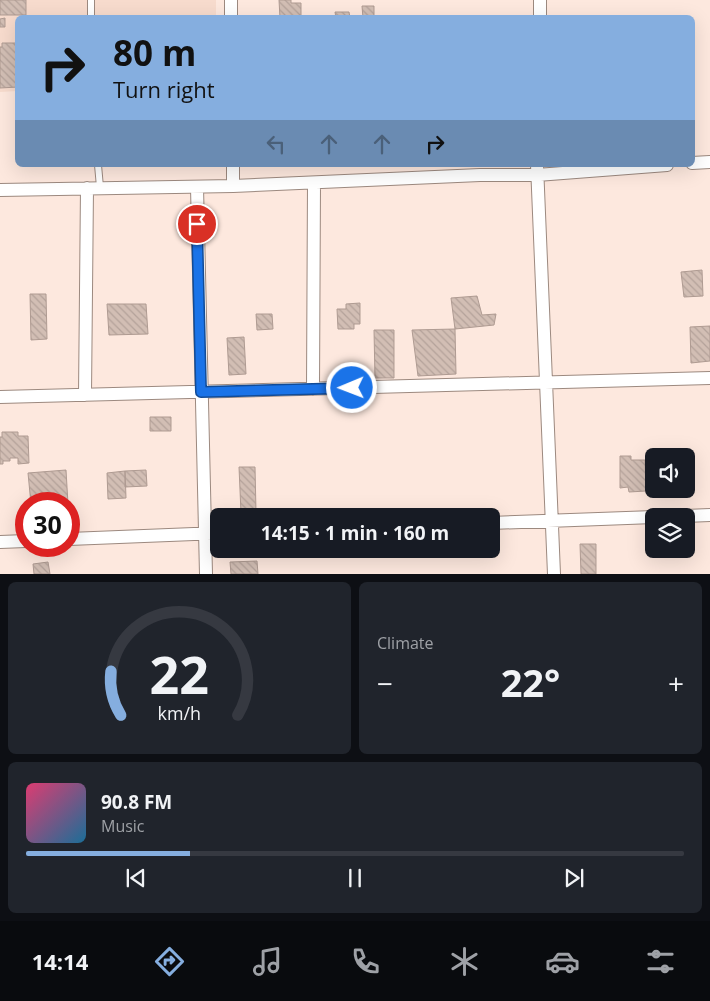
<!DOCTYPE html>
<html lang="en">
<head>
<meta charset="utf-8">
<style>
  :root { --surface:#171b24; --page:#20242c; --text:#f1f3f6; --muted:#9ea1a6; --line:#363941; --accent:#85aedf }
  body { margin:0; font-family:"Open Sans",sans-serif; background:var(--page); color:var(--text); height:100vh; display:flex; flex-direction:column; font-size:19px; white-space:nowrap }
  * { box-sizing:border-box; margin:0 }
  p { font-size:16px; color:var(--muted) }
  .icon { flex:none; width:28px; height:28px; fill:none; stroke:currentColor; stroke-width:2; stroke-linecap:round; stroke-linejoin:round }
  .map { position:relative; height:574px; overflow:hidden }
  .details { display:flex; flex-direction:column; gap:8px; padding:8px; background:#0d0f14; flex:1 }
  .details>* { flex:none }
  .banner { position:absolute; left:15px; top:15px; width:680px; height:152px; border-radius:8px; box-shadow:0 5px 20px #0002; background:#85aedf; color:#111; overflow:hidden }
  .controls { position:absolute; left:645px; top:448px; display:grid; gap:10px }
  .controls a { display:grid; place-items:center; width:50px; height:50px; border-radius:8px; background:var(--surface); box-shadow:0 5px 20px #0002; font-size:25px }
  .speed { position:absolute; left:15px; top:492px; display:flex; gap:10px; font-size:25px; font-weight:700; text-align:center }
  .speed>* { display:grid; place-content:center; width:65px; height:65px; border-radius:50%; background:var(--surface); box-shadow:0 5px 20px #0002; line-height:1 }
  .speed .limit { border:8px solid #d22; background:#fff; color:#111 }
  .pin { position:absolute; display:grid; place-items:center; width:42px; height:42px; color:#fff; margin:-21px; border:2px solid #fff; border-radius:50%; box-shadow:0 1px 5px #0007 }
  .me { position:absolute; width:55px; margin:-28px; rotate:269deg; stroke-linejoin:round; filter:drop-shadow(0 0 4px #0008) }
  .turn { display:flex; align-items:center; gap:18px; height:105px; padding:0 15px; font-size:22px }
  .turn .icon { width:65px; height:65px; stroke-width:2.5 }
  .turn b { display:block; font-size:35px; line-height:42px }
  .lanes { display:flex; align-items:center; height:48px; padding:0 15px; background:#0003; justify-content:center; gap:25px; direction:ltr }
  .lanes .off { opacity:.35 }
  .big { font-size:38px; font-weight:700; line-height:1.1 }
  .details .tile { flex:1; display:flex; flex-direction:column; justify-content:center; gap:8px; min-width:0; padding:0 18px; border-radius:8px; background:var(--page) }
  .details .dial { align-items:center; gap:0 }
  .dial svg { height:130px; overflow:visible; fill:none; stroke:var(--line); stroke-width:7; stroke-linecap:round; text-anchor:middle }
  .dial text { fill:var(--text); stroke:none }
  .song { display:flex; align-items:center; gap:15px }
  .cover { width:60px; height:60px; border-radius:8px; background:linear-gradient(135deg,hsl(340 70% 55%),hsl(200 70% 35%)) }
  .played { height:5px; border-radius:2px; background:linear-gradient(90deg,var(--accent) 25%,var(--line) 25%) }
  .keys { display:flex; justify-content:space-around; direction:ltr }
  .heat { display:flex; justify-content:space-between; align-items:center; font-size:28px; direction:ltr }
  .details .tiles { flex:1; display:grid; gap:8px; grid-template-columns:1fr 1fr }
  .tile:last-child { grid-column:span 2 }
  .trip { position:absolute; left:210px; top:508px; width:290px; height:50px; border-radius:8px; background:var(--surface); box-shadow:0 5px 20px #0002; font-weight:700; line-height:50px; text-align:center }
  .dock { display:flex; height:80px; justify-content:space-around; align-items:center; background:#090b0e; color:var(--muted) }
  .dock .icon { width:35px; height:35px }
  .dock .current { color:var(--accent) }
  .dock b { font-size:22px; color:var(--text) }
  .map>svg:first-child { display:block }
</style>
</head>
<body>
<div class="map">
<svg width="710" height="574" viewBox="0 0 710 574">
  <defs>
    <pattern id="building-back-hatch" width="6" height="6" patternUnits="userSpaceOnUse" patternTransform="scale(1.25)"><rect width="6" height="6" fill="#d2beb4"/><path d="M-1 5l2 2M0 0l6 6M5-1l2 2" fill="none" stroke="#b4a29a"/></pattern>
  </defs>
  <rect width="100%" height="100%" fill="#fde8de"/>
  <path fill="#f7dbcd" d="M0,0H216V17L18,18L17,91L0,92Z"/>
  <path fill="url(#building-back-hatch)" stroke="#af9b92" d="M0,0H26V15H0Z
    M279,0H291V3H301V18H280Z
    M362,6H374V18H363Z
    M335,12H349L350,18H336Z
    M5,18V27H0V19Z
    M2,43H18V87L0,88V47H2Z
    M702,270L703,296L684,297L681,272Z
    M30,294H46L47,339L31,340Z
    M477,296L482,315L496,314L494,325L455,329L451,298Z
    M360,303V324H354V329H338L337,309H346V304Z
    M107,304H146L148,334L109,335Z
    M256,314H272L273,329L257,330Z
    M710,326V361L691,363L690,327Z
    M455,329L456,374L418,376L412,330Z
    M374,330H394V378H375Z
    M244,337L246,374L229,375L227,338Z
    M150,417H171V431H150Z
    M2,432H18V436H28L29,463L18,464V458H10V461H3V464H0V437H2Z
    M620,456H631V460H645L646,491L629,492L628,487L620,488Z
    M239,467H255L256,512L241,513Z
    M66,470L68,504H31L28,473Z
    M146,470L147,486L125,487V471Z
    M125,471L126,498L108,499L107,473Z
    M580,544H596V574H581Z
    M257,561L258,574H231L230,562Z
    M48,562L50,574H34L33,564Z"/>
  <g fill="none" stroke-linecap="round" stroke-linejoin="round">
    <defs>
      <path id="service" d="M91,0V18
        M98,165L100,187"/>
      <path id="minor" d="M231,0V18
        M540,18V0
        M692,163L710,162
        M233,165V186
        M537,165L554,574
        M197,187L206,574
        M0,190L233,186L480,175H537L667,165
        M313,389L314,183
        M85,395L87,188
        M0,397L710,378
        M685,516L710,515
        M491,523L654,517
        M69,539L219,533
        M0,542L26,541"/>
    </defs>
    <use href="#service" stroke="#9c897f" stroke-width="8"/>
    <use href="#minor" stroke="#9c897f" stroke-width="14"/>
    <use href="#service" stroke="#fff" stroke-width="6"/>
    <use href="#minor" stroke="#fff" stroke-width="12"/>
  </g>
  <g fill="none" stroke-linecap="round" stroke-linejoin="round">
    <defs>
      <path id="route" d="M197,224L201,392L352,388"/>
    </defs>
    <use href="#route" stroke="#114b97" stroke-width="12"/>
    <use href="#route" stroke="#1a73e8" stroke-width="9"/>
  </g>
</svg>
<div class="controls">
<a><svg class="icon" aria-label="sound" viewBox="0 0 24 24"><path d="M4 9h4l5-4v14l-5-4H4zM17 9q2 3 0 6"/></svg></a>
<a><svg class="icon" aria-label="layers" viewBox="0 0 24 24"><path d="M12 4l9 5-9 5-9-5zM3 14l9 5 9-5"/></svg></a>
</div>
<div class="speed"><div class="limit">30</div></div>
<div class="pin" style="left:197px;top:224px;background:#d93025"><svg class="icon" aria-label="arrive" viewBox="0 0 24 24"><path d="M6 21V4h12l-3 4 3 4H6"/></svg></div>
<svg class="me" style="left:352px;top:388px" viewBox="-20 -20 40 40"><circle r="17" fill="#1a73e8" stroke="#fff" stroke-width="3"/><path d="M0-11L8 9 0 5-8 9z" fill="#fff"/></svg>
<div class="trip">14:15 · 1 min · 160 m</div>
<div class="banner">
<div class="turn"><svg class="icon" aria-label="right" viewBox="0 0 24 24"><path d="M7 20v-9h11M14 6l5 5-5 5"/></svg><div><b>80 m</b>Turn right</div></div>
<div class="lanes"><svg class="icon off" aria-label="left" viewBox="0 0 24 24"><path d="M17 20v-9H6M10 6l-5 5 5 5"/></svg><svg class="icon off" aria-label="ahead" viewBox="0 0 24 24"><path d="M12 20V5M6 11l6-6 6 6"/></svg><svg class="icon off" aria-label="ahead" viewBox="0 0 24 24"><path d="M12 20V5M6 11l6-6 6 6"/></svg><svg class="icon" aria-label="right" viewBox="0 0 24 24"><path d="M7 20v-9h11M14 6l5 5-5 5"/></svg></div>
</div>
</div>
<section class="details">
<div class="tiles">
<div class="tile dial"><svg viewBox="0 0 100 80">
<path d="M14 69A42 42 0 1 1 86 69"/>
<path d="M14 69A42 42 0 0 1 8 42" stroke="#85aedf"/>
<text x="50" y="56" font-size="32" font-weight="700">22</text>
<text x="50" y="72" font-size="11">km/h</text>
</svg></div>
<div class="tile"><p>Climate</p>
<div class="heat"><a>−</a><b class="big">22°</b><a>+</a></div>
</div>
<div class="tile">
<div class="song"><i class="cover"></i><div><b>90.8 FM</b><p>Music</p></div></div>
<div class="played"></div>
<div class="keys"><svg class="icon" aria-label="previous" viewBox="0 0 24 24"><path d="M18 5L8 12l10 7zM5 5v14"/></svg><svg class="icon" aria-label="pause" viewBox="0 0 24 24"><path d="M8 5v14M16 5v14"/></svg><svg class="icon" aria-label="next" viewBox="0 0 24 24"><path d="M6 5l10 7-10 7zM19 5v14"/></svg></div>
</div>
</div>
</section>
<nav class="dock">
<b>14:14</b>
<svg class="icon current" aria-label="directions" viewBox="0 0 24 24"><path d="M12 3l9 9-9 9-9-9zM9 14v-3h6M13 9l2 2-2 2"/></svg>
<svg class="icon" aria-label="music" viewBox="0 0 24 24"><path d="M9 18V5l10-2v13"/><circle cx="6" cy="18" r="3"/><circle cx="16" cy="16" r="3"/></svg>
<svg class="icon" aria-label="phone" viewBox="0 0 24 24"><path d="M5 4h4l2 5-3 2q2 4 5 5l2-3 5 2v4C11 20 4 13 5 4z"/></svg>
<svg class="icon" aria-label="climate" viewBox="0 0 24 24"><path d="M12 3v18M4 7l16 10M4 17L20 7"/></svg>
<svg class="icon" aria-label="car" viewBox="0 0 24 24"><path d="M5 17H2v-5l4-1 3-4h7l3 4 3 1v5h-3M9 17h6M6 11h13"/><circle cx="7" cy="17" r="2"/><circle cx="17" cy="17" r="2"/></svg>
<svg class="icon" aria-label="filters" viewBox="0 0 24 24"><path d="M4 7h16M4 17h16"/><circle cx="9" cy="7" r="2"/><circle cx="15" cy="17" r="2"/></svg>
</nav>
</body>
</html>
